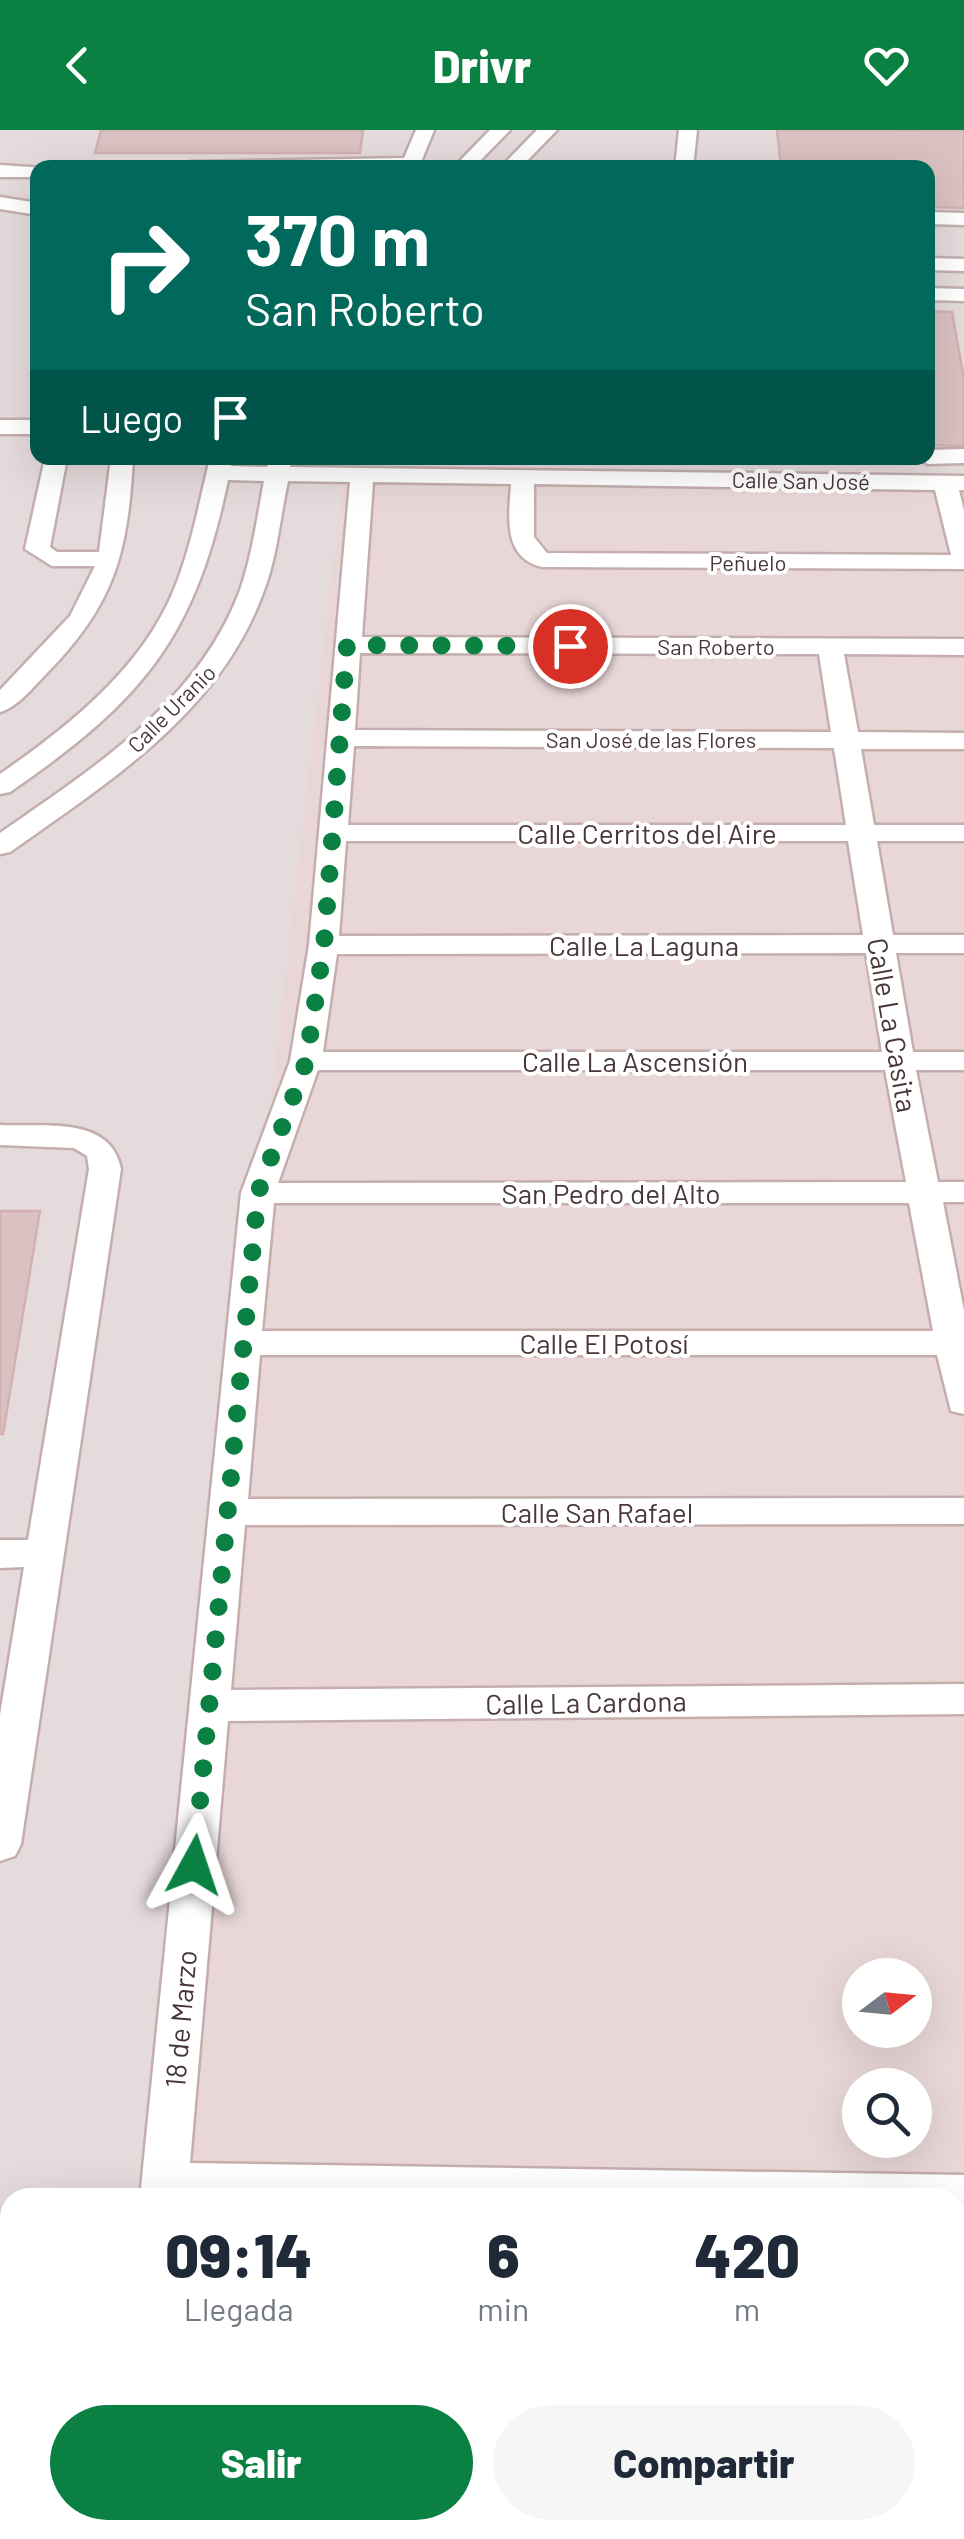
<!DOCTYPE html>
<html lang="es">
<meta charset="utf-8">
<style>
:root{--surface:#fff;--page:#f6f6f7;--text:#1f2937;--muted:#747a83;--accent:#0b8043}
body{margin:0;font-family:Barlow,sans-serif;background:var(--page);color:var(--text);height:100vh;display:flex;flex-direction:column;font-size:38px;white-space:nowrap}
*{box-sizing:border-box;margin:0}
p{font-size:32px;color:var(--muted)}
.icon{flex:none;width:55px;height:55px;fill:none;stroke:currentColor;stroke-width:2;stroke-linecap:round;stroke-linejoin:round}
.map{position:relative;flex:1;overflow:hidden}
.side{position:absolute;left:0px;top:2058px;width:965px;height:352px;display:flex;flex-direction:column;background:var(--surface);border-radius:30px 30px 0 0;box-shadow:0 10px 40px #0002}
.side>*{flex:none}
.hud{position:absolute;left:30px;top:30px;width:905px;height:305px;border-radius:20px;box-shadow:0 10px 40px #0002;background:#00695c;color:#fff;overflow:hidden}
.needle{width:65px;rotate:74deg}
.fabs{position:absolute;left:842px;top:1828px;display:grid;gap:20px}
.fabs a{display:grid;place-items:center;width:90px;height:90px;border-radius:50%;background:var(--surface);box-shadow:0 10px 40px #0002;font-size:50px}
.pin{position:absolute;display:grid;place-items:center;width:85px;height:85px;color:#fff;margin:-42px;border:5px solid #fff;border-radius:50%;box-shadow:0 2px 10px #0007}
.me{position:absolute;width:110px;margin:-55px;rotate:5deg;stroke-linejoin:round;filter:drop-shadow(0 0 8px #0008)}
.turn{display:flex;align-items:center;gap:35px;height:210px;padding:0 50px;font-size:45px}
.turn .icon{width:130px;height:130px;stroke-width:2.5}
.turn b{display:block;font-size:70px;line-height:85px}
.then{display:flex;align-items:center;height:95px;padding:0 50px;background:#0003;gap:20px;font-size:38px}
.eta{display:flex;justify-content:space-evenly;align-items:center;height:170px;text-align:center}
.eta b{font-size:60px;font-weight:800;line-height:70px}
.button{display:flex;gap:20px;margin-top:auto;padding:20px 50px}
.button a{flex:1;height:115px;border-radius:60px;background:var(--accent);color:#fff;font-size:40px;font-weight:800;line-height:115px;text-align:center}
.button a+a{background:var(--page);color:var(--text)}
header{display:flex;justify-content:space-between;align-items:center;height:130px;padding:0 50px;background:var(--accent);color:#fff;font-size:45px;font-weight:800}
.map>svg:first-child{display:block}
.residential{fill:#e9d7d7;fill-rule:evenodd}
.industrial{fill:#e5dadc;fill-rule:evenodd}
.building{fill:#dac1c2;stroke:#d3b1b2;stroke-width:2.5}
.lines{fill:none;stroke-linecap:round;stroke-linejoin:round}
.minor-casing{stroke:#c4aeae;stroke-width:5}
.minor{fill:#fff;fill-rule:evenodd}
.route{stroke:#0b8043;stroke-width:18;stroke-dasharray:0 32.4}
.labels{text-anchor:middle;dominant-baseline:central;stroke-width:8;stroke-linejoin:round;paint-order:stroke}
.far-street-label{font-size:22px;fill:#493738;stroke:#fff}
.street-label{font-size:28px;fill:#493738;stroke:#fff}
</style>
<header><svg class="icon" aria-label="back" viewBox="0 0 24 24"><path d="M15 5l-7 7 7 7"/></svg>Drivr<svg class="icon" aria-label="heart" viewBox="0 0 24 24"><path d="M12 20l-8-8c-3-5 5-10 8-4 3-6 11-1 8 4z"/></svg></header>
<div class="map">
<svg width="964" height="2409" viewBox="0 0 964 2409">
<rect width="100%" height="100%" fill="#f5e9e9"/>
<path class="residential" d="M964 353V2409H105L106 2400H955V2068L144 2067 341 354ZM860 1845H915V1900H860ZM860 1955H915V2010H860Z"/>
<path class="industrial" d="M0 0H964V352L341 354 144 2067 10 2068V2400H106L105 2409H0ZM38 38H928V328H38Z"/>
<path class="building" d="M101 0H363L360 23H95Z
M777 0H964V78L928 77V38H781Z
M928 181 952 182 964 249V316L928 315Z
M0 1081H40L3 1304H0Z"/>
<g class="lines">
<g class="minor-casing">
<path id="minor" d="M416 0H434L421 32 414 38H181L190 32 404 28Z
M490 0H510L473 38H453Z
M537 0H557L520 38H500Z
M679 0H697L693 38H675Z
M0 35 45 38H38V47H0Z
M0 67 38 73V85L0 79Z
M928 82 964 83V95L928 94Z
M928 128 964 129V141L928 140Z
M928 158 964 159V171L928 170Z
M0 290H38V304H0Z
M964 319V333L928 334 917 328H928V320Z
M45 328H67L50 417 57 422H99L111 328H133C128 422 115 474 47 543 34 556 18 577 0 582V560L70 486 95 436H52L25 419Z
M210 328H232L231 336 267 337 270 328H292L290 337 964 346V360H959L964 381V439L542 437C502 427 509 386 511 354L373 352 362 507 964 509V525L844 524 858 602 964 603V619H861L874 695H964V711H877L893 805H964V823H896L913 922H964V940H916L938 1052H964V1072H943L964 1181V1284L951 1281 937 1225H260L248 1369 964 1368V1394L245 1395 231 1560 964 1554V1584L228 1591 190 2033 964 2045V2087H955V2068H140L241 1063 290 931 309 815 350 352 288 351C280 388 277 428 263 463 219 583 109 652 10 722L0 724V703C93 638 197 573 239 463 252 427 257 388 264 351L228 350C195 509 142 571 10 662L0 664V644C68 597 140 540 173 462 191 419 199 373 210 328ZM534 354 935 360 951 425 547 423 534 407ZM360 523 819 524 831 602 355 600ZM354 616 834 618 846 695H348ZM346 711H848L863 805 339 806ZM866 823 882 922H323L337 824ZM318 940H885L906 1052 278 1053ZM274 1073H909L933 1201H262Z
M0 995C43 997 111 985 121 1039L21 1714 15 1726 0 1731V1585L24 1437 0 1438V1410H28L89 1039 87 1026 74 1018 0 1015Z
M955 2323H964V2373H955Z
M99 2400H151L150 2409H98Z
M459 2400H511V2409H459Z
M799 2400H851L852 2409H800Z"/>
</g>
<use href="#minor" class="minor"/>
</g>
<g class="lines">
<path class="route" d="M194 1735 258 1063 306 932 324 815 347 515 570 516"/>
</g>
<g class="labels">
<g class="far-street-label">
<text transform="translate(801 350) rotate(1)">Calle San José</text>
<text x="748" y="432">Peñuelo</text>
<text x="716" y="516">San Roberto</text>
<text transform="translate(171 578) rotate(-45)">Calle Uranio</text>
<text x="651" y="609">San José de las Flores</text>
</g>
<g class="street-label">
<text x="647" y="703">Calle Cerritos del Aire</text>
<text x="644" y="815">Calle La Laguna</text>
<text transform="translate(893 895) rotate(80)">Calle La Casita</text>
<text x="635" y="931">Calle La Ascensión</text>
<text x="611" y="1063">San Pedro del Alto</text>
<text x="604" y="1213">Calle El Potosí</text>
<text x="597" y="1382">Calle San Rafael</text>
<text transform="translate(586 1572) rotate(-1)">Calle La Cardona</text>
<text transform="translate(180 1889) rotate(-85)">18 de Marzo</text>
</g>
</g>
</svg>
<div class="fabs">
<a><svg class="needle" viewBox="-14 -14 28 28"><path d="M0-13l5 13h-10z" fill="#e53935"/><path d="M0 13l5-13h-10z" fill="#747a83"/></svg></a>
<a><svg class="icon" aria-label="search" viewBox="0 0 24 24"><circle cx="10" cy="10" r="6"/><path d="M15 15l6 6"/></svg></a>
</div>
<div class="pin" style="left:570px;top:516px;background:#d93025"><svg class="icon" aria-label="arrive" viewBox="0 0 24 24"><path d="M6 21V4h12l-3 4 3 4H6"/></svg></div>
<svg class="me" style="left:194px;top:1735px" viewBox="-20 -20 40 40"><path d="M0-17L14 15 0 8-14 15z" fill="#0b8043" stroke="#fff" stroke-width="4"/></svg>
<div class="hud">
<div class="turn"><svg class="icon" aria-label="right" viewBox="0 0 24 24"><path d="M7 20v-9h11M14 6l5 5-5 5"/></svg><div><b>370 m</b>San Roberto</div></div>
<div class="then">Luego<svg class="icon" aria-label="arrive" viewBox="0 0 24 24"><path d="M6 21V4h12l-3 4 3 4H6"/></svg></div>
</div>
<section class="side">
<div class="eta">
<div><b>09:14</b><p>Llegada</p></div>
<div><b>6</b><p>min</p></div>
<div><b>420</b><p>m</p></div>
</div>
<div class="button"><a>Salir</a><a>Compartir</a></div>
</section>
</div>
